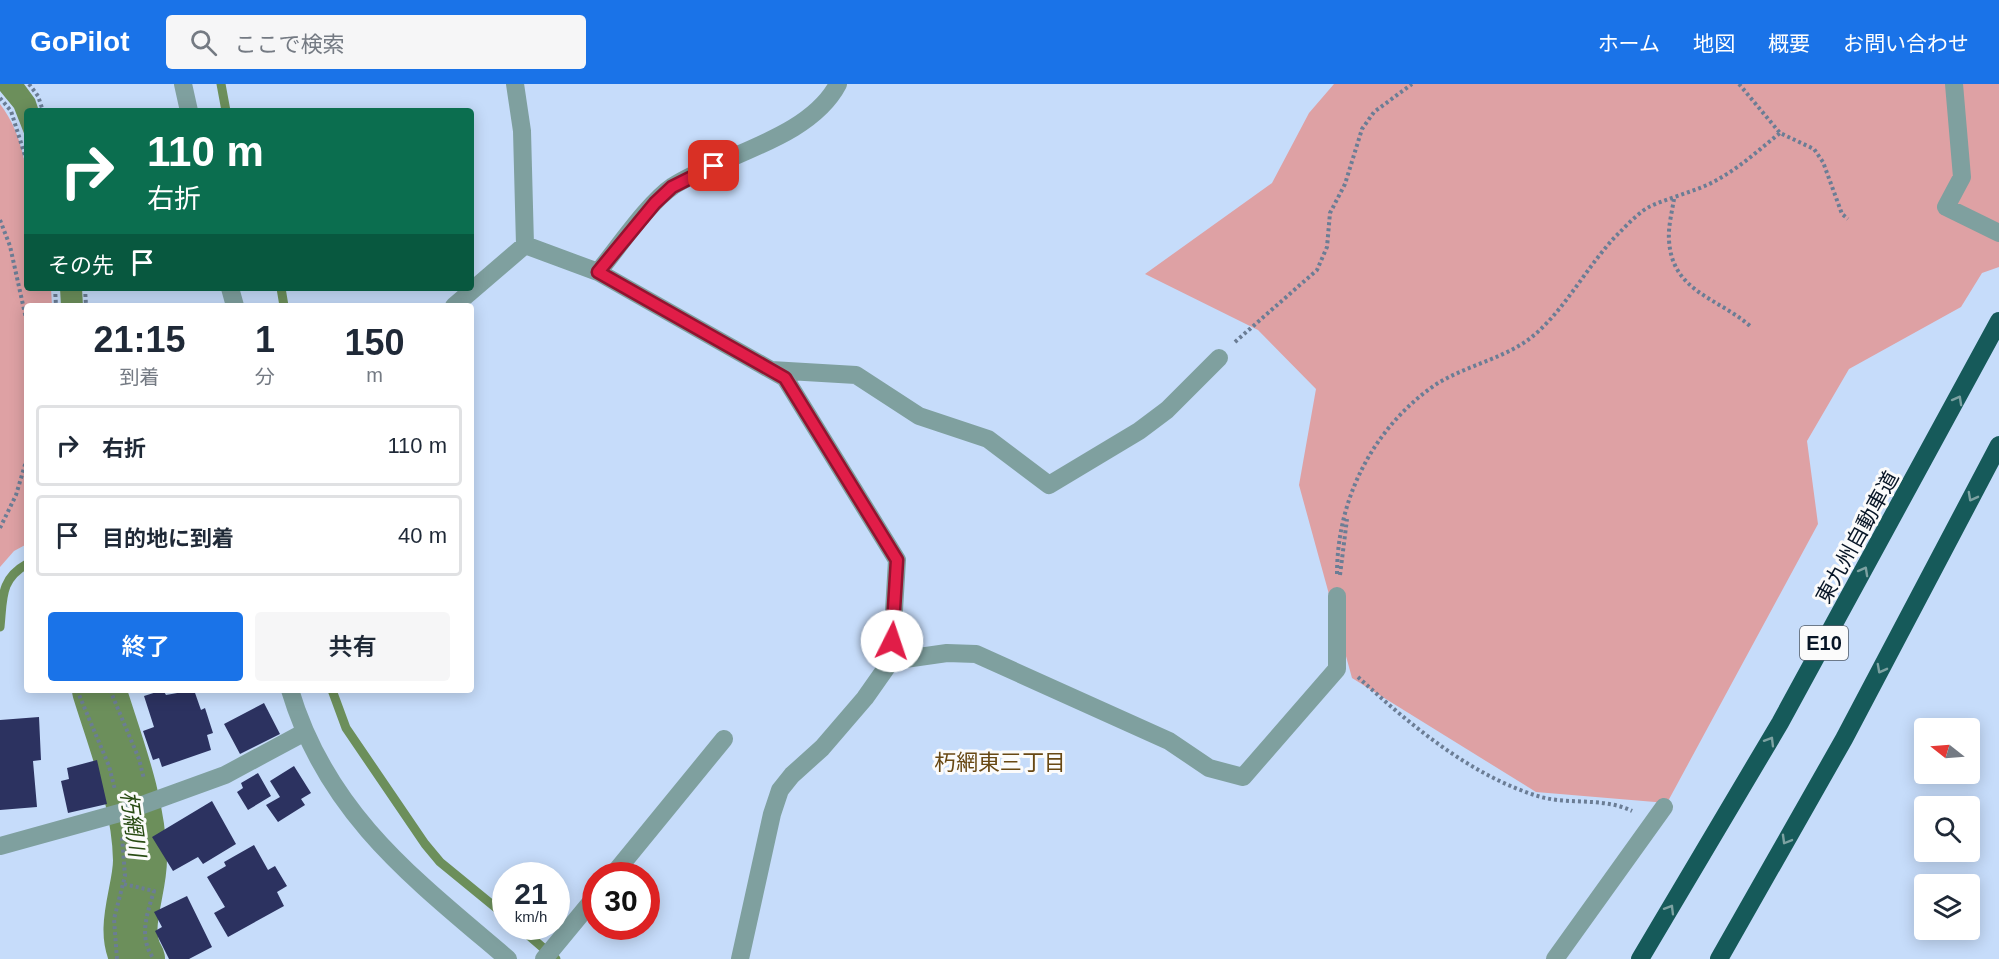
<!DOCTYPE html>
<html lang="ja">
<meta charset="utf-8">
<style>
:root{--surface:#fff;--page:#f6f6f7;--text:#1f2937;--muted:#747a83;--line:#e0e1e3;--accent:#1a73e8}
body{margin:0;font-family:Helvetica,"Noto Sans JP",sans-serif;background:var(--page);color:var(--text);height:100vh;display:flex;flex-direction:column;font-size:22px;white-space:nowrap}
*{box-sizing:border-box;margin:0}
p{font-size:20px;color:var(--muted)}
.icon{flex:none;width:33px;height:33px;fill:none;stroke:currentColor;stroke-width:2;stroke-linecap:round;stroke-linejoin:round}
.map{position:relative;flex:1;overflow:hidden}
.sheet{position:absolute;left:24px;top:219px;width:450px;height:390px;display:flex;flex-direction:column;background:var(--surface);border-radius:6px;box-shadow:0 3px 15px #0003}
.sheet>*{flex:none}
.guide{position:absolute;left:24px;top:24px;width:450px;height:183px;border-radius:6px;box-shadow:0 3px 15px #0003;background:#0b6e4f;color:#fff;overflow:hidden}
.needle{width:39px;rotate:287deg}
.fabs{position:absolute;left:1914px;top:634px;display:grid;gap:12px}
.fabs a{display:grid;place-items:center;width:66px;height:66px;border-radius:6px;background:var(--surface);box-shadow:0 3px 15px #0003;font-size:30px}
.speed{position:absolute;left:492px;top:778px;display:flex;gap:12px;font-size:30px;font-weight:700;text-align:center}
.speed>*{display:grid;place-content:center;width:78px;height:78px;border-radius:50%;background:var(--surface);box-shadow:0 3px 15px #0003;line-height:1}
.speed small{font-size:15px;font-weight:400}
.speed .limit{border:9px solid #d22;background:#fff;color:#111}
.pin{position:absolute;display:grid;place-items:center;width:51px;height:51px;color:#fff;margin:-26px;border-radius:12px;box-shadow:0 3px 9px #0006}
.me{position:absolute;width:66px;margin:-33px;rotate:4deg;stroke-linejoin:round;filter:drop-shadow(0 0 4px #0008)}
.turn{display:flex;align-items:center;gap:21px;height:126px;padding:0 24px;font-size:27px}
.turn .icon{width:78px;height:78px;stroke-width:2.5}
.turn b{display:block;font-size:42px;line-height:51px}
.then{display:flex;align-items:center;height:57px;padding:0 24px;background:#0003;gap:12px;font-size:22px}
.eta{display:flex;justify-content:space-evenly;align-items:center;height:102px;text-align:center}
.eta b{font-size:36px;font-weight:600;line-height:42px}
.action{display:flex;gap:12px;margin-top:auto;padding:12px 24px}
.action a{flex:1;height:69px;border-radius:6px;background:var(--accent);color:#fff;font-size:24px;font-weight:600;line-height:69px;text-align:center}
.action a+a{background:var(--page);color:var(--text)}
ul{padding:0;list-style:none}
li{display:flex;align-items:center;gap:18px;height:81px;margin:0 12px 9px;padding:0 12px;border:3px solid var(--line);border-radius:6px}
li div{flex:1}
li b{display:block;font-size:22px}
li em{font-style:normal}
header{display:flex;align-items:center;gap:36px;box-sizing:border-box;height:84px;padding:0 30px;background:var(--accent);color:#fff}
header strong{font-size:28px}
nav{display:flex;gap:33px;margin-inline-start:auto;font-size:21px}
.search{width:420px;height:54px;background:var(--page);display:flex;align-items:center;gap:15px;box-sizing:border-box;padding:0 21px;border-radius:6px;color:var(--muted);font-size:22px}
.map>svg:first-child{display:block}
.green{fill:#dea1a4}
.water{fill:#6c8f5b}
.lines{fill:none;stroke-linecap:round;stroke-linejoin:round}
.stream{stroke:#6c8f5b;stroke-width:9}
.river{stroke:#6c8f5b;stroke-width:54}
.building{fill:#2c3260}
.path{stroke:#6b7d95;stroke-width:4;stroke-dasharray:3 3;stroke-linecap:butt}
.minor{stroke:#7fa09f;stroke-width:18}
.highway{stroke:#165a5a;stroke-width:18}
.oneway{stroke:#7da2a2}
.route-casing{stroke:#92132f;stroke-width:15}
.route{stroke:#e11d48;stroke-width:10}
.labels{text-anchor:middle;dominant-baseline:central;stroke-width:6;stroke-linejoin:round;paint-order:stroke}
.shield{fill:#fbfbfb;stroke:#505a66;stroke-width:1.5}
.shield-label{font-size:20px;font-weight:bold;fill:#071526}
.street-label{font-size:21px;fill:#071526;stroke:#fbfbfb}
.neighbourhood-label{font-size:22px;fill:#684813;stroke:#fbfbfb}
.water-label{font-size:22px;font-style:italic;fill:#284b13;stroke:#fbfbfb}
</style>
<header>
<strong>GoPilot</strong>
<div class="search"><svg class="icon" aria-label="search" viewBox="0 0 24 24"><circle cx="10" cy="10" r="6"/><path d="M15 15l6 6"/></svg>ここで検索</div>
<nav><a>ホーム</a><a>地図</a><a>概要</a><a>お問い合わせ</a></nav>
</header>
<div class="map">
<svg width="1999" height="875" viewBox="0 0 1999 875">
<rect width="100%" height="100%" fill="#c6dcfa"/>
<path class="green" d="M1334 0H1999V183L1982 189 1961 223 1849 285 1807 357 1818 440 1667 719 1536 708 1352 594 1299 401 1316 305 1258 246 1145 190 1272 99 1309 29Z
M0 20C39 71 27 144 27 204H51L52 222H27V460L14 467 0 483Z"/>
<path class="water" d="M0 0H24L35 15 39 27H27V57L14 24 0 7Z
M60 204H82L83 222H61Z
M82 606H106L135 676 144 715 123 722 114 682Z"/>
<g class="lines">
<path class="stream" d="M221 0 226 27
M281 204 284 222
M0 543C3 514 0 495 27 480
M332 606 346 644 425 760 440 778 506 832
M519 843 556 875"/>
<path class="river" d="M99 606C116 661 139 718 140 776 140 808 120 846 138 875"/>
</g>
<path class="building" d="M163 606 166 611 194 606 201 626 205 624 213 649 207 651 211 666 162 683 159 674 153 676 143 647 154 643 144 612Z
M264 619 280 650 240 670 224 640Z
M39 633 41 676 33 677 37 723 0 726V636Z
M97 676 107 720 68 729 61 697 69 695 67 684Z
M294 682 311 709 301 715 305 721 278 738 266 721 280 713 270 697Z
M258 689 271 712 248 726 237 708 243 704 241 699Z
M212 717 236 760 203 780 198 773 173 787 152 753Z
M254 761 268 786 275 782 287 802 277 808 284 822 228 853 214 829 225 823 207 793 226 782 224 778Z
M187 812 212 863 189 875H169L155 847 162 843 154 828Z"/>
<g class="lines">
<path class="path" d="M29 0 38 12 43 27
M1739 0 1780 49 1814 65 1823 78 1842 130 1848 135
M0 14 11 27 27 78
M1674 115C1672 128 1668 143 1669 156 1672 208 1717 213 1750 242
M0 136 10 162 27 239
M55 204 56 222
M85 204 86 222
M1235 258 1317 186 1327 163 1330 129 1345 100 1362 45 1374 28 1412 0
M0 444 16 411 27 374
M1337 490C1337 415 1373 344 1435 301 1463 283 1498 276 1525 258 1562 233 1587 180 1620 148 1628 140 1640 127 1651 122 1675 111 1700 107 1722 93 1743 81 1761 64 1780 49
M1340 491 1347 435
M1358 593C1409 640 1472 693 1541 713 1571 721 1603 713 1632 727
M77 606 109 682 115 706
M110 606 139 675 144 695
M124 800 154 807C147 830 138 854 154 875
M117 875 114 835 125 792 122 752"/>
<path class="minor" d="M183 0 189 27
M1954 0 1962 93 1946 123 1999 149
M525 161 598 188 785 294 897 476 891 577 865 614 822 664 792 691 780 706 772 730 740 875
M598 188C618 164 648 119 673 102 723 70 809 55 838 0
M230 204 235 222
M454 222 525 161 522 47 515 0
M771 286 856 291 919 332 988 355 1049 401 1139 347 1167 326 1219 274
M891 577 947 569 976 570 1169 657 1209 684 1243 693 1337 585V512
M290 606C327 730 414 795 508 875
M0 762 123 728 225 691 305 648
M612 792 724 655
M544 875 596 812
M1555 875 1664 723"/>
<path class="highway" d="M1640 875 1780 639 1999 237
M1719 875 1844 655 1999 361"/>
</g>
<defs><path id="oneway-chevron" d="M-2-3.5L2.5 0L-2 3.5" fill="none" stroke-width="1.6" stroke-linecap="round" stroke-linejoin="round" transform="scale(1.5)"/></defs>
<g class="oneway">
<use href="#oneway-chevron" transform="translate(1958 316) rotate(-61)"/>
<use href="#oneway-chevron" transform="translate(1972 413) rotate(118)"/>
<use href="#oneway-chevron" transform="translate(1864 487) rotate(-61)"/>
<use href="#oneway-chevron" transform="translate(1881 585) rotate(118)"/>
<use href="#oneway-chevron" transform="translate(1770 657) rotate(-59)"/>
<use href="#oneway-chevron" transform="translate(1786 756) rotate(120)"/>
<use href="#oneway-chevron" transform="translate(1670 825) rotate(-59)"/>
</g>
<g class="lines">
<g class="route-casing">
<path id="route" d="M714 82 672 103 655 119 598 188 785 294 897 476 892 557"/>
</g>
<use href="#route" class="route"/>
</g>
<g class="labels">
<rect class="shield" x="1800" y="542" width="48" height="34" rx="4.5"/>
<g class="shield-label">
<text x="1824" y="559">E10</text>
</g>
<g class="street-label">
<text transform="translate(1857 453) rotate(-61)">東九州自動車道</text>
</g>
<g class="neighbourhood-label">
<text x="1000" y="678">朽網東三丁目</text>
</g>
<g class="water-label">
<text transform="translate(133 740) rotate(82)">朽網川</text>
</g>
</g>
</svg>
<div class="fabs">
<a><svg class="needle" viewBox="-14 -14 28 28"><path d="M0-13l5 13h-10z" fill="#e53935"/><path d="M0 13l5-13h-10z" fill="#747a83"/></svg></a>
<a><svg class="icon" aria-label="search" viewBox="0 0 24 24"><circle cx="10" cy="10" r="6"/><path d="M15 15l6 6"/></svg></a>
<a><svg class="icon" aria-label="layers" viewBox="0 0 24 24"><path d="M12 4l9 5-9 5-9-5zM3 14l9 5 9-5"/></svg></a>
</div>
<div class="speed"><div>21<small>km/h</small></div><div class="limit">30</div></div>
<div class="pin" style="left:714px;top:82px;background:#d93025"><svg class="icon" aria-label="arrive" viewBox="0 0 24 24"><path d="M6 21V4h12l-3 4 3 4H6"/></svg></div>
<svg class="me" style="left:892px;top:557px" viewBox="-20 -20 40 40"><circle r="19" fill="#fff"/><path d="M0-13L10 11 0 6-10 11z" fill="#e11d48"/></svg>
<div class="guide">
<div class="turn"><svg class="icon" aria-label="right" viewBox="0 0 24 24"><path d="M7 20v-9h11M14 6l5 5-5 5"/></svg><div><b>110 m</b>右折</div></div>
<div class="then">その先<svg class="icon" aria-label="arrive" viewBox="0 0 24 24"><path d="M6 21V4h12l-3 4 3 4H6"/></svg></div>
</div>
<section class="sheet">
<div class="eta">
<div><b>21:15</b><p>到着</p></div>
<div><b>1</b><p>分</p></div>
<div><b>150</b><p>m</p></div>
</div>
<ul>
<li><svg class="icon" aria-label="right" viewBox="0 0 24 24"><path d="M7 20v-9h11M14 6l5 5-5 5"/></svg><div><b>右折</b></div><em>110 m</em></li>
<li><svg class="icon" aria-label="arrive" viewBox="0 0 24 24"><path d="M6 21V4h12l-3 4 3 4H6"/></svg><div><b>目的地に到着</b></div><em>40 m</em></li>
</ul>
<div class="action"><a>終了</a><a>共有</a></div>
</section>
</div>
